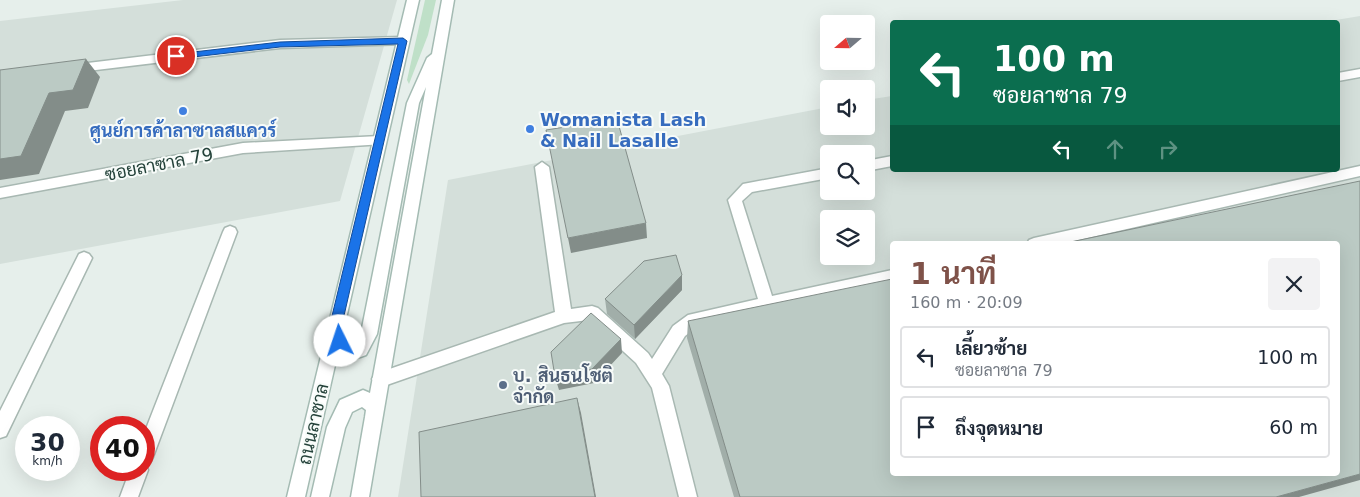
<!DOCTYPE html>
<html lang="th">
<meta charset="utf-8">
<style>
:root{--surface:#fff;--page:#f2f2f3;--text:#1f2937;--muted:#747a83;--line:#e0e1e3;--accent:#7f5249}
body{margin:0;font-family:"DejaVu Sans",Sarabun,sans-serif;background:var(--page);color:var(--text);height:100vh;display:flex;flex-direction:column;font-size:19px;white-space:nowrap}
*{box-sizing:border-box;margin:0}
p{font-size:16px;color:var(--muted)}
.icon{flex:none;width:28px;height:28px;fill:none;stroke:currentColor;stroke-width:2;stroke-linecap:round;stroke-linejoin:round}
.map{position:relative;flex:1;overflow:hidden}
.sheet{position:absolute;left:890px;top:241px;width:450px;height:235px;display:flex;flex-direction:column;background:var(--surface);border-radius:5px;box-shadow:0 5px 20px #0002}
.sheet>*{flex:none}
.guide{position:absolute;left:890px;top:20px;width:450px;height:152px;border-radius:5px;box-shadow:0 5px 20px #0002;background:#0b6e4f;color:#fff;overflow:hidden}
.needle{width:32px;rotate:250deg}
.controls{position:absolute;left:820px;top:15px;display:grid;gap:10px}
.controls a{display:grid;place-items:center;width:55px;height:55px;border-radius:5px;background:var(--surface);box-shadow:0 5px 20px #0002;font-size:25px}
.speed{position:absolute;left:15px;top:416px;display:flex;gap:10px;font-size:25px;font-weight:700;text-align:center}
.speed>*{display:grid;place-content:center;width:65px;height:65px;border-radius:50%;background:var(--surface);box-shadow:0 5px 20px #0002;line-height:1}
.speed small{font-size:12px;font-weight:400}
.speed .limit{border:8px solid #d22;background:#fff;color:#111}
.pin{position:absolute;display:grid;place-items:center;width:42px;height:42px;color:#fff;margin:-21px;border:2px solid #fff;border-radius:50%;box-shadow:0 1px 5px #0007}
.me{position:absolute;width:55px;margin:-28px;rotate:356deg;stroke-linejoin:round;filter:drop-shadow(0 0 4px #0008)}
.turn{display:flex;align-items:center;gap:18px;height:105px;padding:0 20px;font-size:22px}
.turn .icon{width:65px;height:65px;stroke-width:2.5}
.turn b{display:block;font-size:35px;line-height:42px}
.lanes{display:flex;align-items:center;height:48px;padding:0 20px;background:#0003;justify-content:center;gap:25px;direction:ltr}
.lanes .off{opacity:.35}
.round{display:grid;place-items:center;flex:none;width:52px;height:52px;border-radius:5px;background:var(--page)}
.head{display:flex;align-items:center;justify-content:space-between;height:85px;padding:0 20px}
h1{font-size:30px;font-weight:700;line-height:38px;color:var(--accent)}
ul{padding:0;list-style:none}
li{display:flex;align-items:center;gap:15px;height:62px;margin:0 10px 8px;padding:0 10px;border:2px solid var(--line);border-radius:5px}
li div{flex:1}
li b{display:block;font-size:19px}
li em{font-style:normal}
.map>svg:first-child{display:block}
.built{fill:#d4dfda;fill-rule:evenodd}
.green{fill:#bfe0c8}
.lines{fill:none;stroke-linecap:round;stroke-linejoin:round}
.lane-casing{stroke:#a8b8b2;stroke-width:3}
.street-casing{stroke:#a8b8b2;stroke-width:3}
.secondary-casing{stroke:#a4bbb3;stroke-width:3}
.lane{fill:#fff;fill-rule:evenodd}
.street{fill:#fff;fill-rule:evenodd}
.secondary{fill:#fff;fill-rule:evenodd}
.wall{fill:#a1aea9}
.shaded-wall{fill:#838d89}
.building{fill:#bbcac4;stroke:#838d89}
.route{fill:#1a73e8;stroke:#114b97}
.shop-dot{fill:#3f7fe0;stroke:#f7fbf9;stroke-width:2}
.service-dot{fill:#5c6f8a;stroke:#f7fbf9;stroke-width:2}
.labels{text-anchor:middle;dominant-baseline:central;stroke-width:4;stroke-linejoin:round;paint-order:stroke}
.shop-label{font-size:18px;font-weight:bold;fill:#366cbe;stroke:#f7fbf9;text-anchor:start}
.street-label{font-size:18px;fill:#24423a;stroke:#f7fbf9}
.service-label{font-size:18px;font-weight:bold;fill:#4e5e75;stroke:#f7fbf9;text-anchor:start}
</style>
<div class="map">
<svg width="1360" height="497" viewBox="0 0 1360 497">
<rect width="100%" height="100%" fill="#e6efeb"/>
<path class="built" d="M183 0H397L340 201 0 264V21Z
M1360 16V497H398L448 180 829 107V126H866V100L892 96V170H1338V22H1324ZM829 154H866V191H829ZM829 219H866V256H829ZM892 244H1338V474H892Z"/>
<path class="green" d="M425 0H436L428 35 409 84 407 80Z"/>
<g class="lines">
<g class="lane-casing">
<path id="lane" d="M1360 69V77L1338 81V73Z
M892 156V166L866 171V161Z
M542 162 549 167 571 309 592 306 598 308 648 353 652 359 673 326 688 315 758 299 728 200 743 184 829 168V178L752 192 742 201 772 296 892 270V282L698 326 685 336 662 374 669 386 697 497H679L652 388 636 363 589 320 564 323 381 387 375 384 372 379 375 374 555 312 535 167Z
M1360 166V176L1061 244H1027L1029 240 1034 238Z"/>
</g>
<g class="street-casing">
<path id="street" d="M403 37 407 38V44L280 48 71 73 65 69 71 65 280 40Z
M379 136 386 141 384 144 243 153 0 198V188L243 143Z
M230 226 235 228 237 232 153 457 150 463 146 465 148 470 138 497H120L130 470H144V434L223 232 225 228Z
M84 252 89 254 92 258 6 436 0 438V411L79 254Z"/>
</g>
<g class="secondary-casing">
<path id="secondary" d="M407 0H419L345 323 348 339 352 344H355L361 333 407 103 427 58 432 54 442 0H454L369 497H351L365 417 366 410 362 407 352 412 345 428 329 497H311L327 427 340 400 363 390 370 393 426 87 419 103 377 334 366 355C355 359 346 362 338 352L305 497H287Z"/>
</g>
<use href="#lane" class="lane"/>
<use href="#street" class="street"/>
<use href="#secondary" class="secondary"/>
</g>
<path class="wall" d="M682 290 635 339 607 314 605 299Z
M688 321 1299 497H734L687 338Z"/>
<path class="shaded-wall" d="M86 59 100 77 88 108 65 111 39 174 0 180V159L49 93Z
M646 223 647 238 571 253 568 238Z
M682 275V290L635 339 634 325Z
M621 339 622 353 594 383 559 390 555 377Z
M577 398 581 413 596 497H595Z
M1360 474V480L1299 497H1276Z"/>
<path class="building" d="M86 59 73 90 49 93 21 156 0 159V70Z
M617 119 646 223 568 238 546 130Z
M1360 181V474L1276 497H740L688 321 892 279V474H1338V244H1061Z
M676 255 682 275 634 325 605 299 644 261Z
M591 313 621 339 592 369 555 377 551 352Z
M577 398 595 497H421L419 432Z"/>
<path class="route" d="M403 38 407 41 343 320 346 341 340 347 334 341 331 320 398 44 280 47 176 59 172 56 176 54 280 42Z"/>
<g class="shop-dot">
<circle cx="183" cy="111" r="5"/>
<circle cx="530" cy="129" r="5"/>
</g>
<circle class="service-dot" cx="503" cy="385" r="5"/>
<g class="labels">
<g class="shop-label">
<text x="540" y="119">Womanista Lash<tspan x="540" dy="21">&amp; Nail Lasalle</tspan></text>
<text x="183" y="130" text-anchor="middle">ศูนย์การค้าลาซาลสแควร์</text>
</g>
<g class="street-label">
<text transform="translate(159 164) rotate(-11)">ซอยลาซาล 79</text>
<text transform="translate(313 424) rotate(-77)">ถนนลาซาล</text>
</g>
<g class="service-label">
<text x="513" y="375">บ. สินธนโชติ<tspan x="513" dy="21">จำกัด</tspan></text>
</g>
</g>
</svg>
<div class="controls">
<a><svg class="needle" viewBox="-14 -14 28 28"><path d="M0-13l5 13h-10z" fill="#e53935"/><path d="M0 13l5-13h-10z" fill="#747a83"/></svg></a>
<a><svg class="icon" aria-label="sound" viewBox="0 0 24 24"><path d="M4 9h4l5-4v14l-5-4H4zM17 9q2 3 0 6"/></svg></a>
<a><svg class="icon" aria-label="search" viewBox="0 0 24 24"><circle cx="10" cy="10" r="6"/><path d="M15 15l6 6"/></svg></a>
<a><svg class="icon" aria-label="layers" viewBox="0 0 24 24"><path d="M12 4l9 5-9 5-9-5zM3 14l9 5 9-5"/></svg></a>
</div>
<div class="speed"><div>30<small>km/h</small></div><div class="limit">40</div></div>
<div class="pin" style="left:176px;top:56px;background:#d93025"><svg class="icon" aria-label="arrive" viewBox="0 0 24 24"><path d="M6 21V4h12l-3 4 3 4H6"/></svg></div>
<svg class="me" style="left:340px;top:341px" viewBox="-20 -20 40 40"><circle r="19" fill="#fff"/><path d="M0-13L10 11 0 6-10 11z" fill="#1a73e8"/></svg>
<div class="guide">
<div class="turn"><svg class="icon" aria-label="left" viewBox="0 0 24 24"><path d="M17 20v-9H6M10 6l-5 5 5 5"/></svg><div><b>100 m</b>ซอยลาซาล 79</div></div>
<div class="lanes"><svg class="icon" aria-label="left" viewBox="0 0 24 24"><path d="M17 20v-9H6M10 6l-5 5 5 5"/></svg><svg class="icon off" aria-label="ahead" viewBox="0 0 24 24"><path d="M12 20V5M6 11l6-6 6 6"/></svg><svg class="icon off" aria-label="right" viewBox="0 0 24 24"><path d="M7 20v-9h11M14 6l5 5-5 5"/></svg></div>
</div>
<section class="sheet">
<div class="head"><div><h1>1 นาที</h1><p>160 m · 20:09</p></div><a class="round"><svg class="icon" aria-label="close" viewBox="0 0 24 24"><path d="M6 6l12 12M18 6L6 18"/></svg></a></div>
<ul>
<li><svg class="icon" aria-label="left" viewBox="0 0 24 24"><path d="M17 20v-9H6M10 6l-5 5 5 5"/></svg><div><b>เลี้ยวซ้าย</b><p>ซอยลาซาล 79</p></div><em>100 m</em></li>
<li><svg class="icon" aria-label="arrive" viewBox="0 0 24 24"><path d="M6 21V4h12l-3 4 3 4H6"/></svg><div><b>ถึงจุดหมาย</b></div><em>60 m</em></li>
</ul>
</section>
</div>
